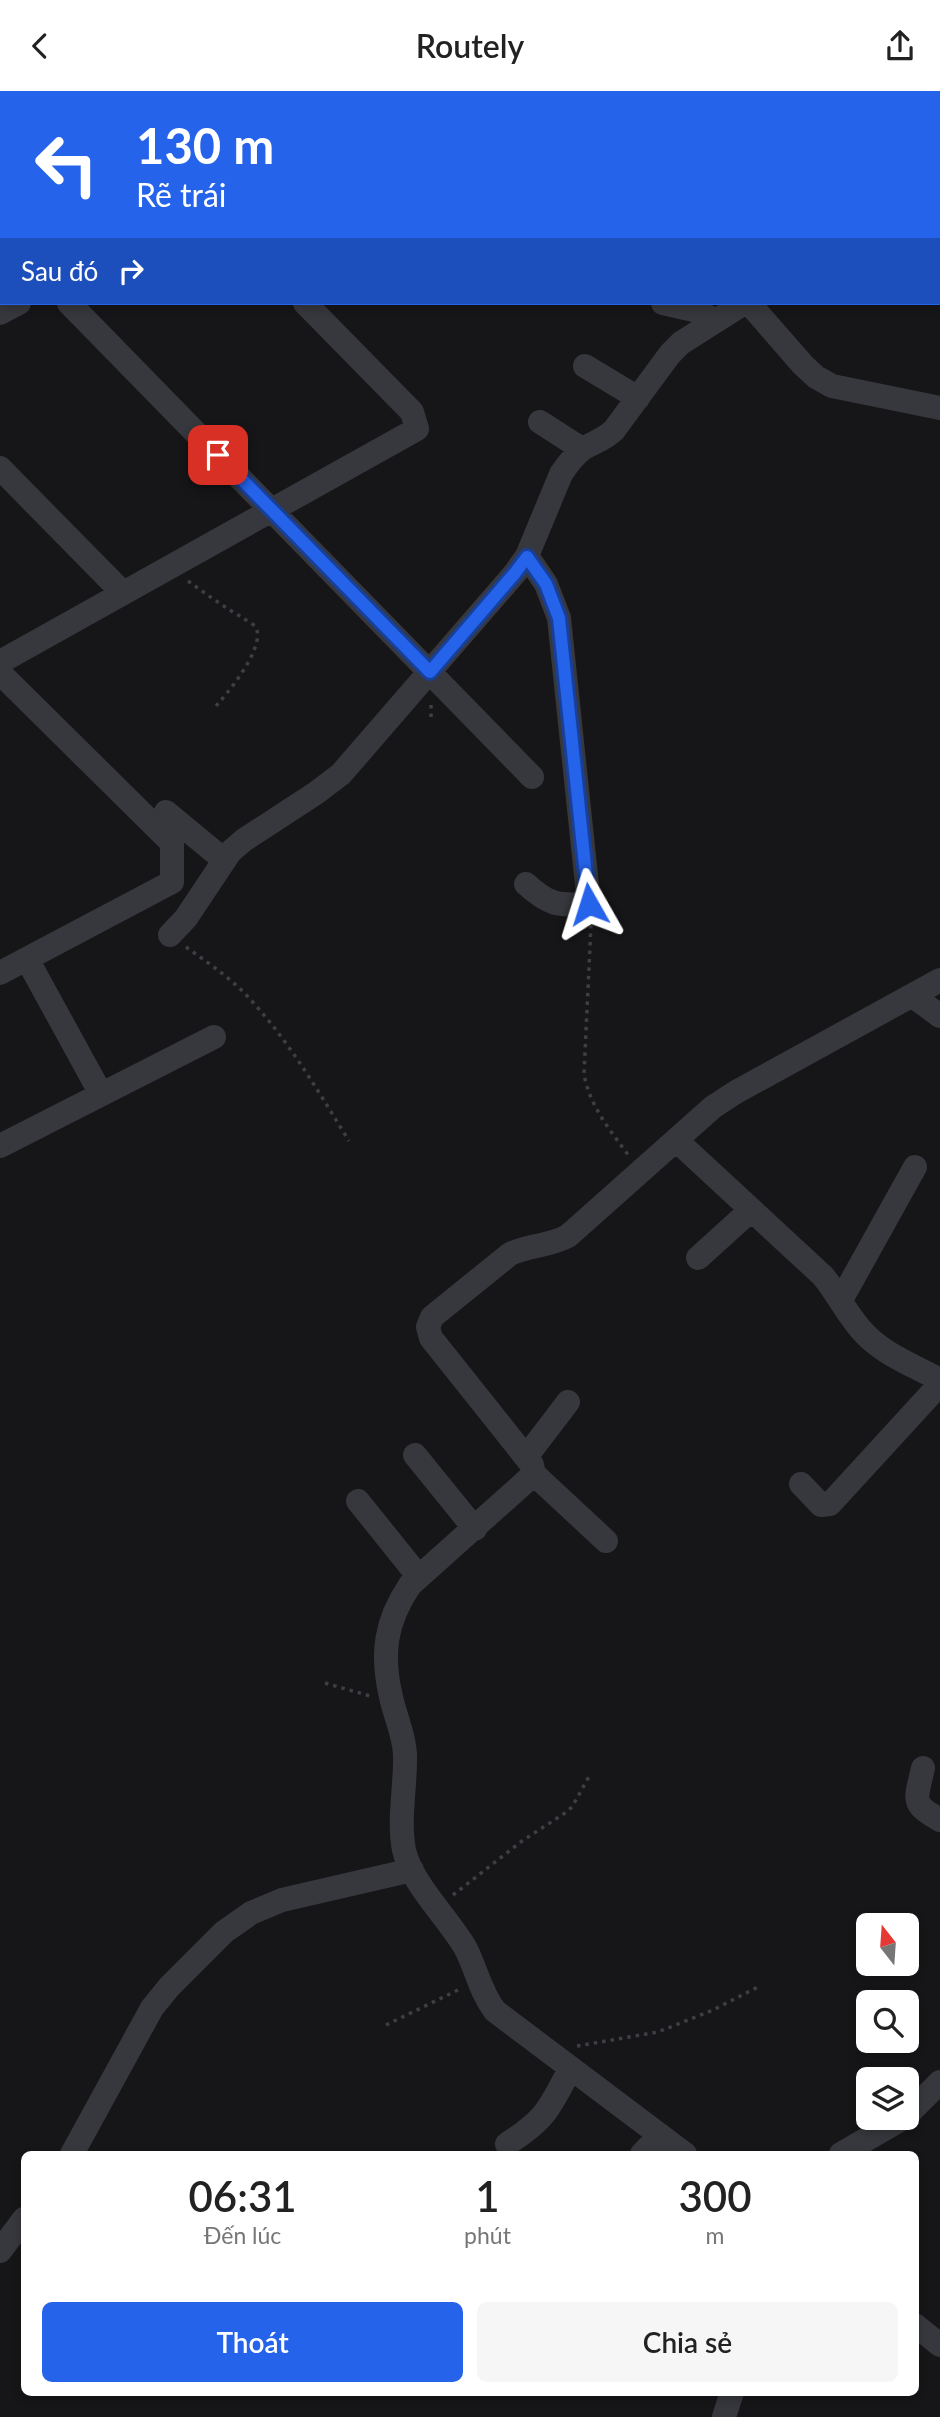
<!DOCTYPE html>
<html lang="vi">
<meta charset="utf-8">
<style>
:root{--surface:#fff;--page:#f6f6f6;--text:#222;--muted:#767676;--accent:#2563eb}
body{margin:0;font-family:Lato,sans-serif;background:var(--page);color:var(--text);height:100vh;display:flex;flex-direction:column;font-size:26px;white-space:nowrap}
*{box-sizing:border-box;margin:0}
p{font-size:23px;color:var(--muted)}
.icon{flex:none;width:38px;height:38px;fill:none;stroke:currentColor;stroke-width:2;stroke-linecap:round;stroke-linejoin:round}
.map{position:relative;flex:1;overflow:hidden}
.drawer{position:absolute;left:21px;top:2060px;width:898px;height:245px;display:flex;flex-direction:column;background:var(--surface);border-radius:10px;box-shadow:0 4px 10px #0003}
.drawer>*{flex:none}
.hud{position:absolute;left:0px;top:0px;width:942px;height:214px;box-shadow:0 4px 10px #0003;background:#2563eb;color:#fff;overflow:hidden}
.needle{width:46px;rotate:343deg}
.tools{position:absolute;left:856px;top:1822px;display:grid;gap:14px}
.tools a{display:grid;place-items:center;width:63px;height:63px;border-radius:10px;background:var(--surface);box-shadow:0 4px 10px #0003;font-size:35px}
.pin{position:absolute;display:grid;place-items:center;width:60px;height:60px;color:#fff;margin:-30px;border-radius:14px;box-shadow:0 4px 10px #0006}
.me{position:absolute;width:77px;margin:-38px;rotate:354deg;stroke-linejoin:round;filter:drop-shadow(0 0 5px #0008)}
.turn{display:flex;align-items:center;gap:24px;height:147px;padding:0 21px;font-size:32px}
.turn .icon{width:91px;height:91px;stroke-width:2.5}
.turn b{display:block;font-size:49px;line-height:60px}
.then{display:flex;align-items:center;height:66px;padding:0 21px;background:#0003;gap:14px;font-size:26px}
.eta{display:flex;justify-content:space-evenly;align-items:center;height:119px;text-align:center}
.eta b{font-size:42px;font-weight:600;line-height:49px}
.primary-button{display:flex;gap:14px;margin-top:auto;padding:14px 21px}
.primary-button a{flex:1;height:80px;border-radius:10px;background:var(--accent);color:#fff;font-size:28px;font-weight:600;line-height:80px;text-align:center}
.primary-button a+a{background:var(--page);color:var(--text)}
header{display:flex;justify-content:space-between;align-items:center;height:91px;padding:0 21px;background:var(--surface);font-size:32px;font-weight:600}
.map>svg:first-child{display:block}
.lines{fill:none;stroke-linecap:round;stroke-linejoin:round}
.path{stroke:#3d3f44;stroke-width:3.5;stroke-dasharray:3.5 5;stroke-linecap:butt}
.minor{stroke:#37383d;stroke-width:24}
.route-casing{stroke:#184099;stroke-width:18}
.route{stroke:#2563eb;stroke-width:12}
</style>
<header><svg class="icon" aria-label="back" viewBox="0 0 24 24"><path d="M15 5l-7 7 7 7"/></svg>Routely<svg class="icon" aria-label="share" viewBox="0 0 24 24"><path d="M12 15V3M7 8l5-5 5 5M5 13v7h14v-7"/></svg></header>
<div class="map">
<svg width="940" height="2326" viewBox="0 0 940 2326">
<rect width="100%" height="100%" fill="#161618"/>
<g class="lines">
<path class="path" d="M188 490C206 503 224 516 243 527 247 530 254 533 256 537 266 556 226 605 213 618
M431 626V613
M591 834 584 983C590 1016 610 1039 629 1065
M186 856C208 872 231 887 249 907 289 950 318 1000 349 1050
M325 1592 370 1605
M453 1804 522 1750 565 1722 572 1716 591 1682
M386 1934 460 1898
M577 1955 658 1941 713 1919 758 1896"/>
<path class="minor" d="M108 0 109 2
M293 0 294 2
M556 0 559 2
M420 2 423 0
M643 2V0
M0 134 2 136
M69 212 532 686
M663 212 698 220 716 230
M749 212 803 274 816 286 832 295 940 317
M0 222 19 212
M585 275 638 307
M540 331 582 358
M0 377 123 502
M0 571 417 338 412 321 305 212
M0 582 172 752V791L0 882
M166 721 224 769
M526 793C549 814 558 815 589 813L559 527 546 493 527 465
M170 844 186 827 230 761 244 749 316 702 341 683 515 482 527 465 561 383C567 374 574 364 584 357 595 351 605 348 614 339L670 263 681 252 744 212
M27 868 101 1003
M913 905 940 925
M676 1049 823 1185C838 1203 848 1226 865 1243 885 1264 915 1275 940 1289
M0 1055 214 946
M698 1167 751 1119
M841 1209 915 1076
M415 1364 475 1438
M526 1366 568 1311
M534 1383 410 1494C385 1531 381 1563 391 1606 395 1625 404 1643 405 1663 406 1694 398 1728 404 1759 411 1792 449 1828 466 1858 477 1880 480 1900 495 1920L685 2063
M801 1393 821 1414 830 1413 940 1293
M358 1410 419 1486
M606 1450 534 1383 532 1374 431 1247 428 1236 432 1226 510 1163C529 1154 550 1155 568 1145L713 1016 736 1001 940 889
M923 1677C916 1709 910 1712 940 1729
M906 2025 940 1991
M507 2053C546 2028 549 2018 570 1978
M72 2063 152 1917 169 1896 224 1841 251 1822 282 1809 412 1779
M642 2063 660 2044
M841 2063 905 2026
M0 2160 24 2128
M915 2234 940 2254
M724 2326 732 2301"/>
</g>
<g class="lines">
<g class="route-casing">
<path id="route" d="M218 364 430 581 515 482 527 466 546 493 559 527 589 813"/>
</g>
<use href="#route" class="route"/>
</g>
</svg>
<div class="tools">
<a><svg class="needle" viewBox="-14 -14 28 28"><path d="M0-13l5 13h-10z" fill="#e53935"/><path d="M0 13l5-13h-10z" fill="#767676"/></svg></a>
<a><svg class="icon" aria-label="search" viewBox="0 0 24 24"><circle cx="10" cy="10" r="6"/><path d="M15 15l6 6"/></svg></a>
<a><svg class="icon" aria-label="layers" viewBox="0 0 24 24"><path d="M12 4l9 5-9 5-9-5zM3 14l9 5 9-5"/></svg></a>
</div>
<div class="pin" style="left:218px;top:364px;background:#d93025"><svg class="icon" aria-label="arrive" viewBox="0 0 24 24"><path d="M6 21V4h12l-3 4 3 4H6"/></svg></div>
<svg class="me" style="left:589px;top:813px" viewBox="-20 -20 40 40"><path d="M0-17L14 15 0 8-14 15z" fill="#2563eb" stroke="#fff" stroke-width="4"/></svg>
<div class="hud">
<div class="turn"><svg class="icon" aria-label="left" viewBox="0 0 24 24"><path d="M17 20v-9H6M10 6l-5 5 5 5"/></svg><div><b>130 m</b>Rẽ trái</div></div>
<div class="then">Sau đó<svg class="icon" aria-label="right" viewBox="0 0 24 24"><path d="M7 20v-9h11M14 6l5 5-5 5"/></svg></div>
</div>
<section class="drawer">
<div class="eta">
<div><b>06:31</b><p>Đến lúc</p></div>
<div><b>1</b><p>phút</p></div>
<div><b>300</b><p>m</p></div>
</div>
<div class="primary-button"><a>Thoát</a><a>Chia sẻ</a></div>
</section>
</div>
